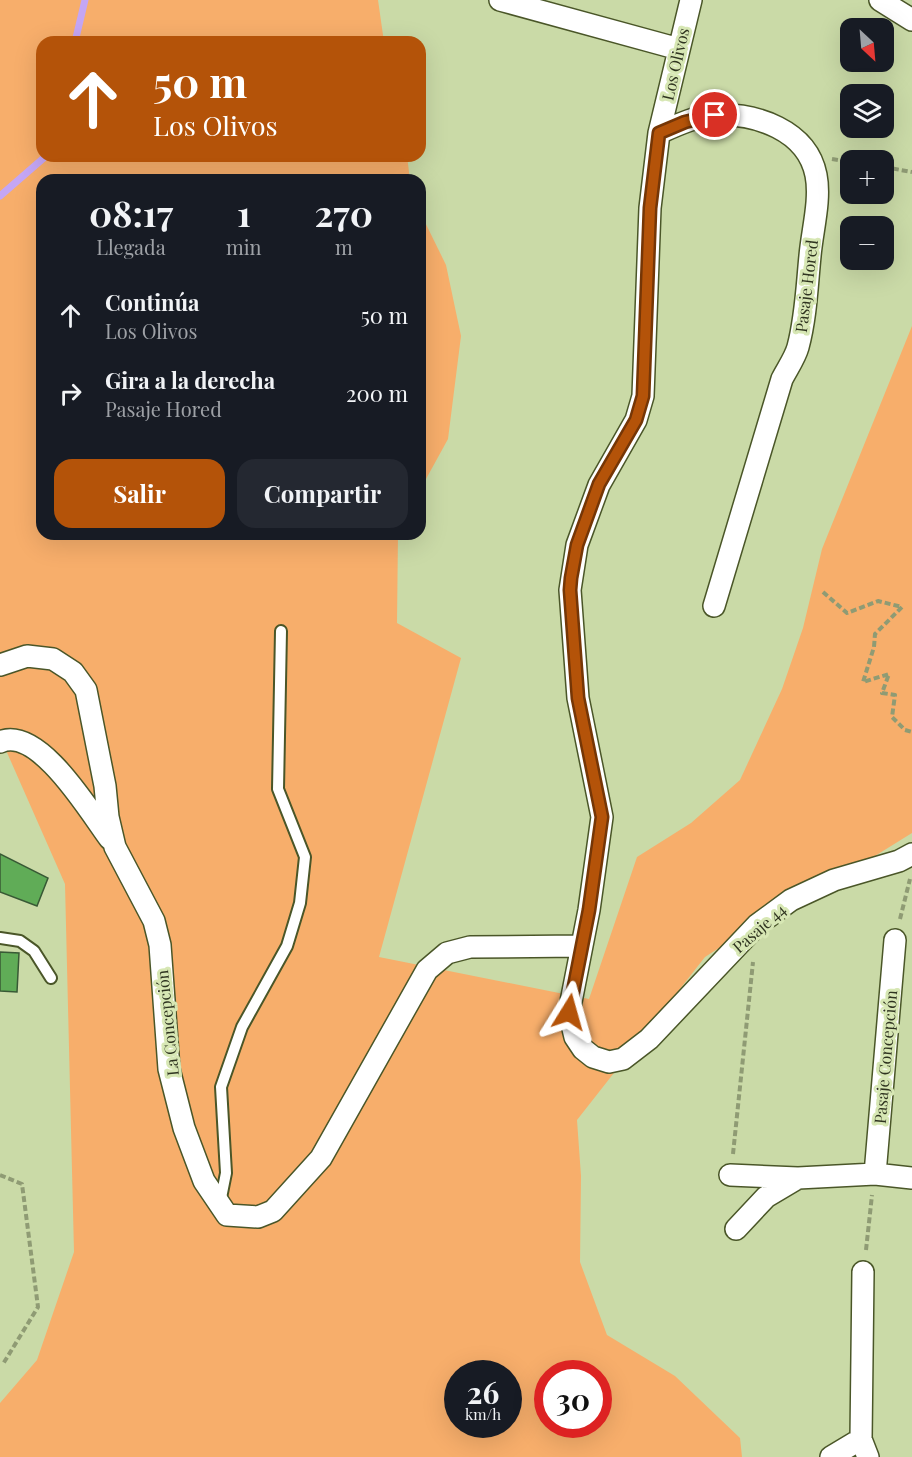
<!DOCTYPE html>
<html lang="es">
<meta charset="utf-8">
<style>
:root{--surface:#171b24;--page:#242831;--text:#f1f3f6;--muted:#9ea1a6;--accent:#b45309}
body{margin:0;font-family:"Playfair Display",serif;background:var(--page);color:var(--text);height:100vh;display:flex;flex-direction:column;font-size:22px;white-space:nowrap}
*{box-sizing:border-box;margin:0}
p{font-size:20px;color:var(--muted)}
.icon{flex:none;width:33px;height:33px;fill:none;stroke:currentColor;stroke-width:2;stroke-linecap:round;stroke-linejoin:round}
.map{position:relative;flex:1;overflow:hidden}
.panel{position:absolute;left:36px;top:174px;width:390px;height:366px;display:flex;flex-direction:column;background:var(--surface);border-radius:18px;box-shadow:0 6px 24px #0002}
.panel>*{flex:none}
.guide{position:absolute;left:36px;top:36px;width:390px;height:126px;border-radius:18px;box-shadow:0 6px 24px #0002;background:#b45309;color:#fff;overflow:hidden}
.needle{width:39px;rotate:154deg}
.tools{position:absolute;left:840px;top:18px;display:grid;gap:12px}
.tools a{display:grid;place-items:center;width:54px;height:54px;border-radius:12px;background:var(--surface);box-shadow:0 6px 24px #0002;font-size:30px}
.speed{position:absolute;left:444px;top:1360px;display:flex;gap:12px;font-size:30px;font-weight:700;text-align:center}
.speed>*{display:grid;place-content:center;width:78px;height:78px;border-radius:50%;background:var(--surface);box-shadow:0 6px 24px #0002;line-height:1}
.speed small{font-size:15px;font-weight:400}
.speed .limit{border:9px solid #d22;background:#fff;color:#111}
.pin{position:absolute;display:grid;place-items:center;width:51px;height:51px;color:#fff;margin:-26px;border:3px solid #fff;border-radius:50%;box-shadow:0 2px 6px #0007}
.me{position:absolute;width:66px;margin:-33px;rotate:8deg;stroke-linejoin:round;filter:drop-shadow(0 0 4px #0008)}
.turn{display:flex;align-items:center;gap:21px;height:126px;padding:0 18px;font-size:27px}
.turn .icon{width:78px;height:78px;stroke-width:2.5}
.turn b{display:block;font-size:42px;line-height:51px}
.eta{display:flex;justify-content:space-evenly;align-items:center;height:102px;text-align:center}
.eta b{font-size:36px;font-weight:700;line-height:42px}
.action{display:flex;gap:12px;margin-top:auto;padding:12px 18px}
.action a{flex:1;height:69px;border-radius:18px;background:var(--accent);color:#fff;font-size:24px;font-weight:700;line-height:69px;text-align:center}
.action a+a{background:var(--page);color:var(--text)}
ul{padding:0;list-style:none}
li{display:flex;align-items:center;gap:18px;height:78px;padding:0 18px}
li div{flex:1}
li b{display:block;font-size:22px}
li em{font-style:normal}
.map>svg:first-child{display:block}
.green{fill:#f7ae6b;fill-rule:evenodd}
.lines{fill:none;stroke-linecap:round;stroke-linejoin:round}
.stream{stroke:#c4a6f4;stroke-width:7}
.building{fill:#60ac57;stroke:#385935;stroke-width:1.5}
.service-casing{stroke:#4a5628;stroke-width:14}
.minor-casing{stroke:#4a5628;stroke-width:24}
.path{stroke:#8f9b74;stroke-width:4;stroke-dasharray:6 3;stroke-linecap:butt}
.service{stroke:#fff;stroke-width:10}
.minor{stroke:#fff;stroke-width:21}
.route-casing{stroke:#753606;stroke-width:15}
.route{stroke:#b45309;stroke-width:10}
.labels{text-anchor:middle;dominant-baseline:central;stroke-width:6;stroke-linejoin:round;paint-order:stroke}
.street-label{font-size:16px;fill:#2f3420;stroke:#d7e7b4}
</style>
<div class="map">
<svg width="912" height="1457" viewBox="0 0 912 1457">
<rect width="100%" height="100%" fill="#cadaa7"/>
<path class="green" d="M0 0H378L384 42H42V156H407L410 180H42V534H398L397 623 461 658 379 957 589 999 637 857 691 823 740 780 782 689 803 628 822 549 912 326V833L812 895V888L705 957 577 1120 581 1176 580 1262 607 1335 675 1376 740 1438 742 1457H0V1403L37 1360 74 1252 65 884 5 748 0 751ZM458 1374H508V1425H458ZM548 1374H598V1425H548Z
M420 212 446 265 461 336 448 439 420 490Z"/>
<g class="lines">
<path class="stream" d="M75 42 85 0
M0 196 46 156"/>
</g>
<path class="building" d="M0 854 48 878 37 906 0 892Z
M0 952 19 953 17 992 0 991Z"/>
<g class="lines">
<g class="service-casing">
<path id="service" d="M0 938 20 941 34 951 51 978
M220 1203 226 1173 221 1087 242 1027 287 946 300 903 305 857 278 789 281 631"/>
</g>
<g class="minor-casing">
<path id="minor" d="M500 0 679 49
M691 0 659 133 650 208 643 396 636 420 599 485 577 545 570 590 578 698 602 817 589 910 569 1012 575 1037 583 1049 593 1057 609 1062 623 1059 649 1039 757 925 791 900 834 880 899 861 912 854
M880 0 912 20
M659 133C677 125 696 116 715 115 756 113 807 130 816 175 821 200 812 231 810 256 807 286 806 317 798 347 795 358 787 369 782 379L714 606
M0 665 27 656 53 659 73 672 86 690 105 786 108 817 115 847 154 921 160 945 169 1069 184 1128 204 1181 227 1215 258 1217 273 1211 321 1158 427 970 447 953 470 947 580 946
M0 742C39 725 91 814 110 839
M875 1174 895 940
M730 1175 798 1178 875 1174 912 1178
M736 1229 766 1197 798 1178
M863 1272 861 1439 868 1457
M831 1457 861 1439"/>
</g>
<path class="path" d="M832 159 850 162
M884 167 912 172
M823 592 847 613 878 601 902 607 875 634 874 647 863 682 889 674 882 693 895 695 892 717 905 730 912 732
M900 919 910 879
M733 1154 753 962
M0 1175 22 1184 38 1307 3 1364
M866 1250 872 1195"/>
<use href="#service" class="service"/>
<use href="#minor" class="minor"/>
</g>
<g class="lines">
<g class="route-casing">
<path id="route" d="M569 1012 589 910 602 817 578 698 570 590 571 578 577 545 599 484 636 420 643 396 650 208 659 133 685 122 715 115"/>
</g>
<use href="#route" class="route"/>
</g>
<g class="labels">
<g class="street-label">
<text transform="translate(675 64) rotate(-77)">Los Olivos</text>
<text transform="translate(806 286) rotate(-83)">Pasaje Hored</text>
<text transform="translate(759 928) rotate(-41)">Pasaje 44</text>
<text transform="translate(167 1023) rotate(-96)">La Concepción</text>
<text transform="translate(885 1057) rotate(-85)">Pasaje Concepción</text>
</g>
</g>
</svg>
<div class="tools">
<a><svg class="needle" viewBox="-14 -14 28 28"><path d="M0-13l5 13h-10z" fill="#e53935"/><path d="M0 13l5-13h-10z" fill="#9ea1a6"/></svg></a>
<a><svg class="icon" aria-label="layers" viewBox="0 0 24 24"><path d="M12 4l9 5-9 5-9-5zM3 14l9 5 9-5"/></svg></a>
<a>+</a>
<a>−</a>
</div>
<div class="speed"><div>26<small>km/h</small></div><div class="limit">30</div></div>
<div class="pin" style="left:715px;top:115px;background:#d93025"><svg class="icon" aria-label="arrive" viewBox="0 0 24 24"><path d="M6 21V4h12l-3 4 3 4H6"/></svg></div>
<svg class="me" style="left:569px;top:1012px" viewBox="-20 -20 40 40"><path d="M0-17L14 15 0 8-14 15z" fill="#b45309" stroke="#fff" stroke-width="4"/></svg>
<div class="guide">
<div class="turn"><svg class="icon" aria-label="ahead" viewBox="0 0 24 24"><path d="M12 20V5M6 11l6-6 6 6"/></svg><div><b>50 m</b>Los Olivos</div></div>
</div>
<section class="panel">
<div class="eta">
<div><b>08:17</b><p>Llegada</p></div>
<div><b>1</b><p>min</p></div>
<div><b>270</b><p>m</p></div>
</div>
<ul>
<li><svg class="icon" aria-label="ahead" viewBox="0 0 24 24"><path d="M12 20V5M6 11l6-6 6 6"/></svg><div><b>Continúa</b><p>Los Olivos</p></div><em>50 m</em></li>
<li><svg class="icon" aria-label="right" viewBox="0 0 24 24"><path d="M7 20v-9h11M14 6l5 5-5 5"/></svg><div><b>Gira a la derecha</b><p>Pasaje Hored</p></div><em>200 m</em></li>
</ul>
<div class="action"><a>Salir</a><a>Compartir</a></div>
</section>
</div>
